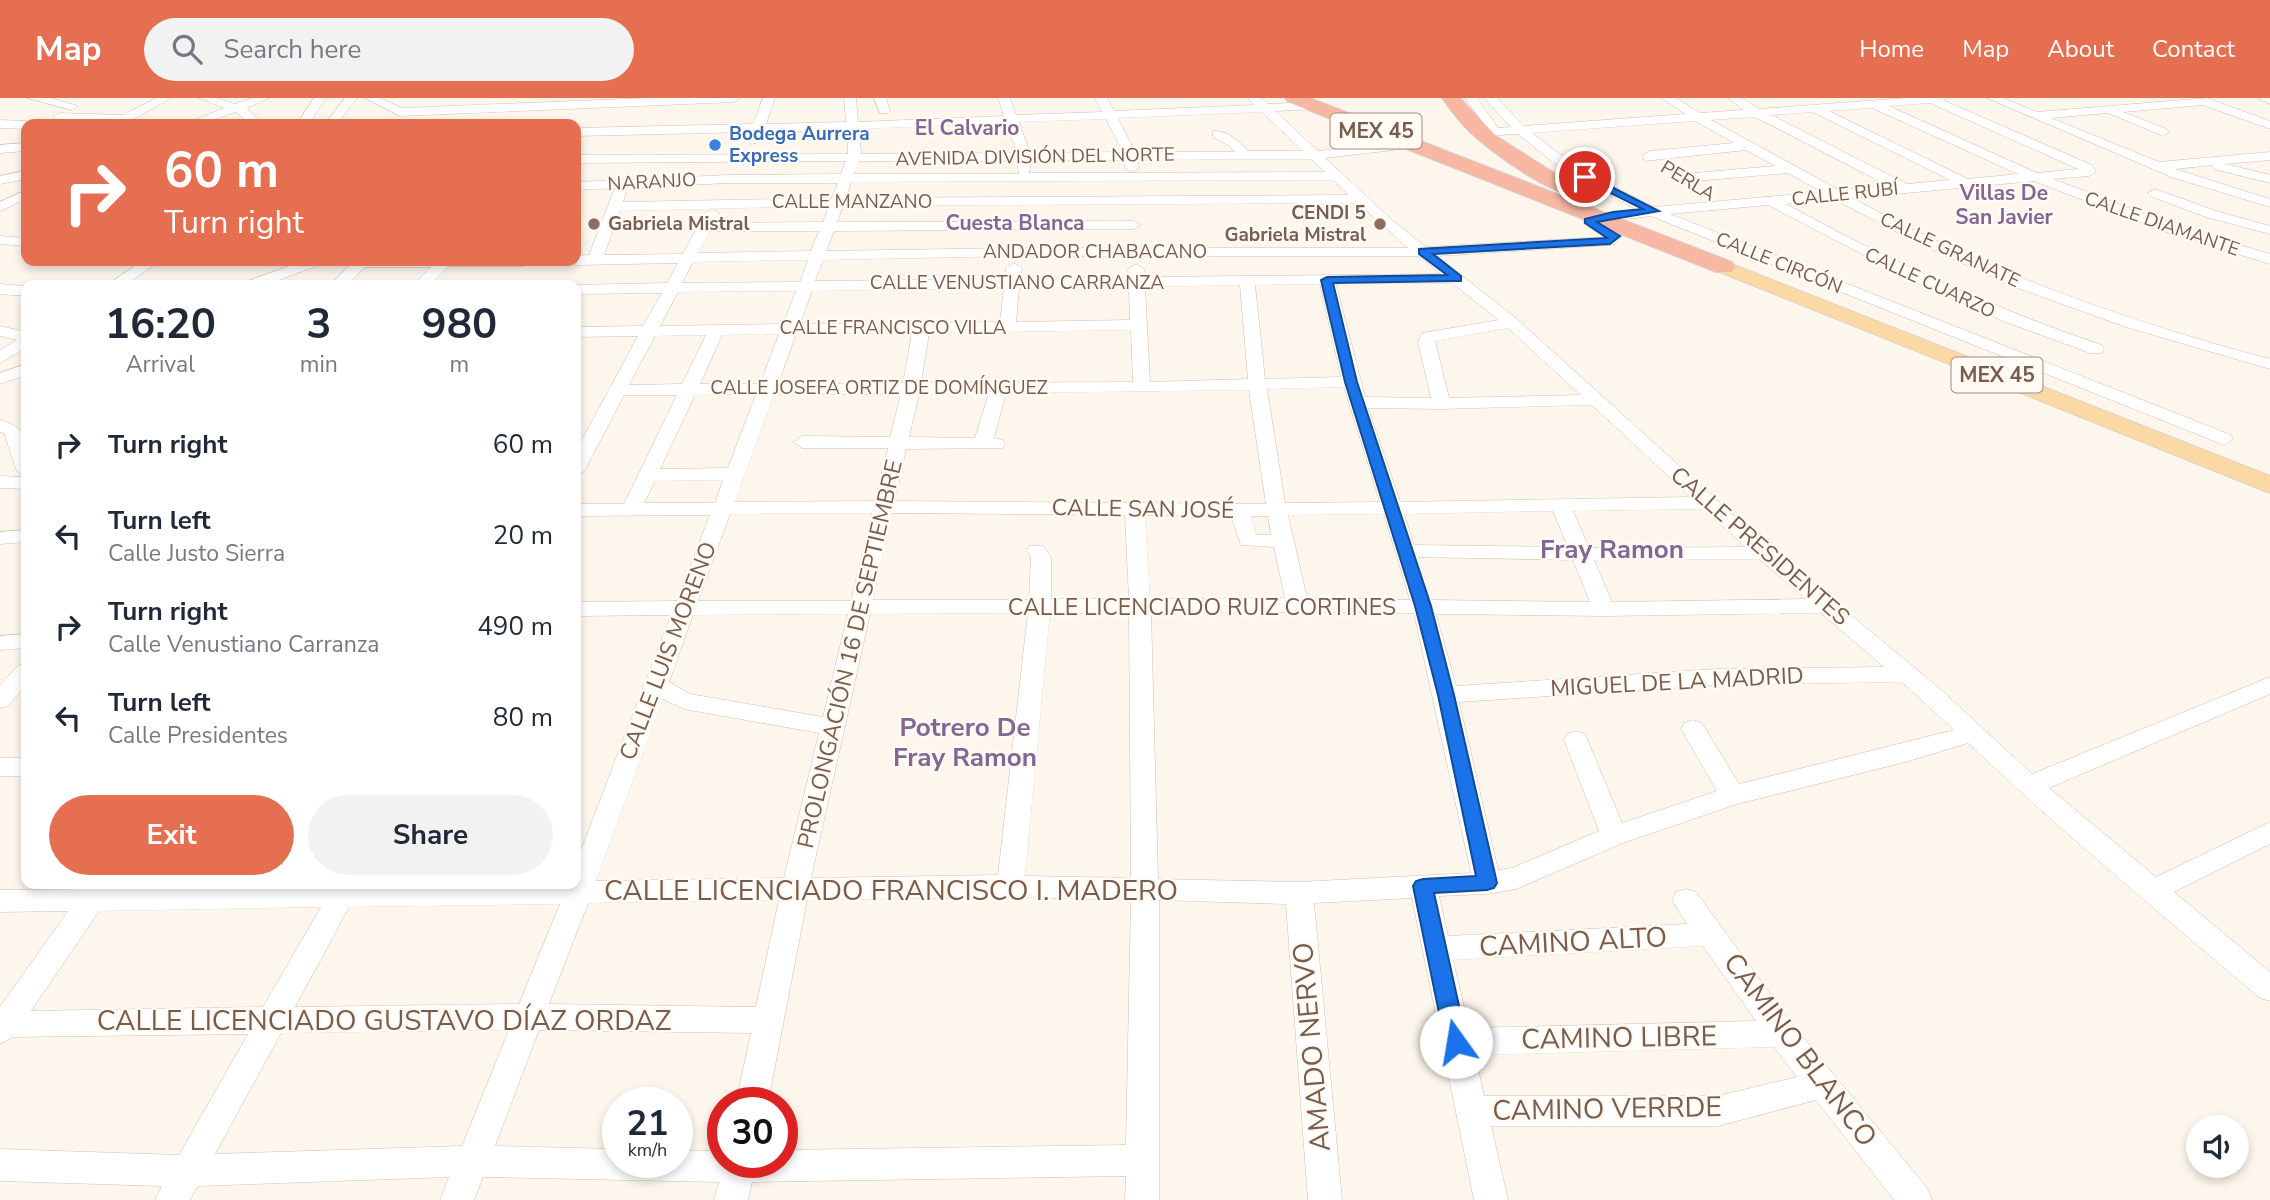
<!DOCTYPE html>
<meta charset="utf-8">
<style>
:root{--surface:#fff;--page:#f2f2f3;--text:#1f2937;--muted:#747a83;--accent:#e76f51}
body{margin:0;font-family:"Nunito Sans",sans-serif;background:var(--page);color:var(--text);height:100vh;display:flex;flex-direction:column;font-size:26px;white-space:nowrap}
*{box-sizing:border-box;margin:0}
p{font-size:23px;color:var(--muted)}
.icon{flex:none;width:38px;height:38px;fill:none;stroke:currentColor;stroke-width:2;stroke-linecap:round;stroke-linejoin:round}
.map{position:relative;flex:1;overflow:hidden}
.drawer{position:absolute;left:21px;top:182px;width:560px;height:609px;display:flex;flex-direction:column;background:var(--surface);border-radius:14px;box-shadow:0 4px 10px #0003}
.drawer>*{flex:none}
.guide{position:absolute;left:21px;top:21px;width:560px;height:147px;border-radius:14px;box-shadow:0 4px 10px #0003;background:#e76f51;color:#fff;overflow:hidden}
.controls{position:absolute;left:2186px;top:1017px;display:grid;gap:14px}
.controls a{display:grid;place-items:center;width:63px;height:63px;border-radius:50%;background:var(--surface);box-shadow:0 4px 10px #0003;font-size:35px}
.speed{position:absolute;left:602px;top:989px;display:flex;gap:14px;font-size:35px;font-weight:700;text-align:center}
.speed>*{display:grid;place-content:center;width:91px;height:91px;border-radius:50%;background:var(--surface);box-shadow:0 4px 10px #0003;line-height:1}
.speed small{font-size:18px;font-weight:400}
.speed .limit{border:10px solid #d22;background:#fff;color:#111}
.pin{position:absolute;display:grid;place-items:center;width:60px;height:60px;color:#fff;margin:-30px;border:4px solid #fff;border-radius:50%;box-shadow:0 2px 7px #0007}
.me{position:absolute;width:77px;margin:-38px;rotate:347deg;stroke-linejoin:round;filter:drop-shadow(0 0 5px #0008)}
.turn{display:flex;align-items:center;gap:24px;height:147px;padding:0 28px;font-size:32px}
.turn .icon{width:91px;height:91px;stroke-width:2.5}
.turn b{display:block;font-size:49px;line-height:60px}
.eta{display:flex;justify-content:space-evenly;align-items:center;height:119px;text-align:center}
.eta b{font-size:42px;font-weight:700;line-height:49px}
.primary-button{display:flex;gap:14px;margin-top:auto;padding:14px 28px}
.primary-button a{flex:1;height:80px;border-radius:42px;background:var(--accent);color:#fff;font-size:28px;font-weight:700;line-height:80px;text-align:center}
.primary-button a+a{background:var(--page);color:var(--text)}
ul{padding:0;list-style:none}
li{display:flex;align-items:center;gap:21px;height:91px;padding:0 28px}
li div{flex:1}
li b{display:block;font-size:26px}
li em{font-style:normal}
header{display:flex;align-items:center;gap:42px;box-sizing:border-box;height:98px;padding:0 35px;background:var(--accent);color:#fff}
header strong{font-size:33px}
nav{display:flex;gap:38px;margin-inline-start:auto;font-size:24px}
.search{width:490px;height:63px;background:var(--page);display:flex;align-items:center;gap:18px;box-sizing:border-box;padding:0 24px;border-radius:38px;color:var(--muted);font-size:26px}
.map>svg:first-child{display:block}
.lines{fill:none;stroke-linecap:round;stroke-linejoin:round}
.minor-casing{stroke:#d1beb0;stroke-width:1}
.major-casing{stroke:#dad1cd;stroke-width:2}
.highway-casing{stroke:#dad1cd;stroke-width:2}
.minor{fill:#fff;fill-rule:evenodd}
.major{fill:#fbd9a5;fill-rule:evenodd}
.highway{fill:#f7b7a3;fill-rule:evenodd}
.route{fill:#1a73e8;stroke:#114b97;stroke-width:2}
.shop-dot{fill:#3f7fe0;stroke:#fffaf3;stroke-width:2.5}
.education-dot{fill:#8d6e63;stroke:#fffaf3;stroke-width:2.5}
.labels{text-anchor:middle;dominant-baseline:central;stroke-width:5;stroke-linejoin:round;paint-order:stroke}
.far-shop-label{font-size:19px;font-weight:bold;fill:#366cbe;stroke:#fffaf3;text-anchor:start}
.far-street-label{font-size:19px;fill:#7a5c4d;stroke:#fffaf3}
.far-education-label{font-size:19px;font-weight:bold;fill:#785e54;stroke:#fffaf3;text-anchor:end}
.far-quarter-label{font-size:21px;font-weight:bold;fill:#846695;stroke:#fffaf3}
.shield{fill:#fffaf3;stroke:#a28b7f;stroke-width:2}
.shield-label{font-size:21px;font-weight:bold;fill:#7a5c4d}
.street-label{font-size:23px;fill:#7a5c4d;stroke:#fffaf3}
.quarter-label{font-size:26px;font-weight:bold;fill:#846695;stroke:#fffaf3}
.near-street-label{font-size:28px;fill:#7a5c4d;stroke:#fffaf3}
</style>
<header>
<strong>Map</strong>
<div class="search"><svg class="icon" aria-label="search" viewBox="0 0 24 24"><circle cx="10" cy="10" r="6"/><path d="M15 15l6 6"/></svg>Search here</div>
<nav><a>Home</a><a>Map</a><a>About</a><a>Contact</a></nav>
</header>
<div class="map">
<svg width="2270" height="1102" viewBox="0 0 2270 1102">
<rect width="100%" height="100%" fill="#fdf6ec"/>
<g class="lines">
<g class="minor-casing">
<path id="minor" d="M27 0H51L78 8 72 12Z
M156 0H171L125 26 59 23 53 19 59 15 123 17Z
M199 0H217L235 6 252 0H269L247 10 263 26H250L236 14 201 26H184L224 10Z
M314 0H326L309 26H297Z
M345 0H357L337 26H325Z
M365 0H380L402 10 648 0H740L734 4 400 18Z
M763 0H775L766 26 846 24 844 0H856L858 24 1004 18 998 0H1010L1016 17 1102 14 1095 0H1107L1114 13 1254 7 1248 0H1261L1268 6 1314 4 1320 8 1318 11 1275 13 1318 53 1415 43 1416 46 1410 50 1325 60 1393 123 1426 149 1605 139 1584 126V120L1635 111 1554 65 1518 36 1480 38V32L1488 31 1465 0H1477L1498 30 1511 29 1484 0H1497L1524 28 1685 16 1662 0H1676L1700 15 1744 12 1728 0H1742L1759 11 1906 0H1946L1945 3 2092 67 2096 74 2089 78 2053 81 2173 127 2270 156V166L2163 133 2034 83 1852 100C1985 172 2124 223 2270 261V271L2126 229 2012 188 1914 143 1834 101 1786 106C1888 162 1992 210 2102 247L2104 251 2102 255H2090L2006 224 1925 189 1768 107 1670 116 2231 337 2233 341 2224 347 1651 118 1601 124 1621 138 1615 146 1610 147 1437 158 1518 222 1771 451 1939 590 2032 676 2270 579V596L2049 690 2156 779 2270 724V746L2174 794 2270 874V903L2260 900C2161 816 2062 734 1968 645L1909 663 1737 706 1623 745 1516 791 1487 796 1439 798 1448 838 1687 826 1672 802 1676 794 1686 791 1696 794 1793 927 1927 1090 1932 1102H1894L1816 1002 1718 1028H1491L1508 1102H1474L1412 800 1314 805 1342 1102H1308L1286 806 1159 802V1102H1125L1126 1078 752 1084 748 1102H714L719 1084 483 1079 474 1102H440L449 1079 198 1088 190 1102H155L162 1088 0 1083V1051L179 1057 248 936 13 939 0 946V909L68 813 0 814V792L84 791 89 786H105L109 790 334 786H576V765L671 517 576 518V504L677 503 710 417 576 418V406H624L677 297H624L586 370 583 374 576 376V353L638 238 576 239V229L643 228 662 195 576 196V187H572L667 185 678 165 576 167 569 163H576V158L589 157 614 92 619 91 626 95 623 104 832 100 838 85H729L576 92V84L729 77 841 76 846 63 576 65V57L848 56 847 32 763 34 756 45 751 46 745 42 750 34 576 38V30L753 26ZM1930 5 2078 71 2037 75 1889 8ZM1872 10 2018 76 1968 81 1829 13ZM1262 14 1303 53H1248C1239 43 1227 32 1213 33V39L1228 47 1235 54H1135L1118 20ZM1813 14 1950 82 1907 86 1771 17ZM1755 19 1889 88 1839 92 1711 22ZM1106 21 1123 54 1030 55 1019 24ZM1695 23 1734 45 1650 53 1643 57 1644 63 1746 52 1775 68 1683 76 1676 80 1683 84 1788 75 1822 94 1654 109 1605 84 1564 59 1532 35ZM1007 25 1017 55 861 56 859 31ZM1311 61 1325 74 1029 75 1031 62H1125V70L1132 74 1139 70 1138 62ZM859 63H1017L1019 76H854ZM1333 82 1349 97 846 100 851 84ZM1358 105 1408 150H1016L826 153 834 133 1134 131 1141 127 1134 123 837 124 843 108ZM829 108 823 124 714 125 719 115 712 111 705 115 683 156 604 157 620 113ZM710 133H819L811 153 698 155ZM1016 158H1419L1441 176 1144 179V171L1136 166 1128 171 1129 179 1020 181 1022 170 1014 165 1006 170 1005 181 815 183 823 162ZM808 162 800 184 682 185 693 164ZM1452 185 1499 222 1422 235 1418 244 1431 300 1365 299 1336 186ZM1320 186 1341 279 1265 281 1255 187ZM1240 187 1248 281 1150 284 1145 189ZM1129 189 1130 222 1016 224 1019 190ZM1004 190 1000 224 800 226 812 193ZM796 193 783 226 660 228 678 194ZM1508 230 1581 297 1449 300 1435 243ZM1131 232 1133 284 921 285 929 235ZM912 235 903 285 778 286 796 236ZM779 236 760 286H700L722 237ZM706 237 682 286 629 287 655 238ZM1344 289 1380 404 1285 405 1267 291ZM1249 292 1266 406 895 403 906 351 1003 350 1005 346 1003 342 994 340 1006 295ZM989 295 975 340 909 339 919 296ZM756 296 728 370 660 371 695 297ZM774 296H901L890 339 802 338 793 344 802 350H888L875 403 735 404ZM1592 307 1691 399 1400 404 1368 310 1441 311ZM723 382 715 405H644L655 383ZM1704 411 1745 449 1589 450 1573 413ZM1553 413 1568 449 1414 447 1404 416ZM872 415 851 503H698L730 416ZM892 415 1125 417 1129 501H1051V459L1043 448H1029L1026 452 1031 459 1029 502H873ZM1384 416 1410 502 1307 500 1288 417ZM1145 417 1231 418 1241 447 1274 449 1285 500 1150 501ZM1251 418H1268L1271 437H1256ZM1418 459 1573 462 1590 504 1432 502ZM1759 461 1806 501 1612 504 1594 462ZM1298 514 1414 515 1471 775 1299 784 1158 781 1151 515ZM1028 515 998 777 811 780 870 516ZM1050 515H1129L1131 780 1025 778ZM1821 515 1884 569 1716 571 1456 588 1436 516 1604 518ZM848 516 823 619 690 596 669 584 693 517ZM1902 584 1954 632 1739 686 1702 625 1693 622 1684 625 1681 631 1717 693 1622 725 1585 636 1576 633 1567 636 1564 642 1599 733 1512 770 1498 772 1459 604 1716 587ZM663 601 684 611 819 635 784 780 596 783ZM1010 799 1131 802 1126 1047 782 1052V1064H723V1053L677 1052V1064H618V1051L495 1048 539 932 751 935 736 1004H768L807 802ZM779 802 756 909 549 906 588 805ZM560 806 519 906 295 909 349 809ZM321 809 263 909 31 913 99 813ZM1703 848 1756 923 1469 930 1453 862ZM509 932 462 1048 215 1056 281 935ZM1774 949 1797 979 1718 998H1484L1475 957Z
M874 0H886L890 12 888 15H880Z
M1987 0H2003L2037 14 2207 0 2270 23V31L2203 7 2123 14 2167 31 2169 34 2163 38 2108 15 2051 20 2159 64 2270 54V62L2226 66 2270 77V85L2214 71 2213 67 2175 71 2270 101V109L2174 80Z
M2258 0H2270V6Z
M0 22 26 23 32 26H26V31L0 30Z
M26 45V53L0 55V47Z
M26 73V81L0 86V78Z
M2155 91 2216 113 2270 128V136L2206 119 2150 98 2148 95Z
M26 92V101L0 113V104Z
M0 138 26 140V148L0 146Z
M142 163H160L125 187H107Z
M303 163H325L322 166 265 187H243L245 184Z
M354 163H532L524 168H449L430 187H413L431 169H365L347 187H330Z
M0 186 26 188V198L0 196Z
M0 228 26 234V250L0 265V252L17 242 0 238Z
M26 266V277L0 286V275Z
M0 322C32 330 26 349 26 377L19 375 16 371 4 335 0 334Z
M0 378 26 379V391L0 390Z
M26 432V444L0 446V434Z
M26 536V550L0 552V538Z
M26 565V587L8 608 0 610V587L18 568Z
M0 660H26V678H0Z"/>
</g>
<g class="major-casing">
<path id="major" d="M1724 163 2270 378V395L1717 173 1714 169 1717 165Z"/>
</g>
<g class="highway-casing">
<path id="highway" d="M1285 0H1310L1732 164 1735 169 1732 174H1716L1288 4Z
M1442 0H1460L1496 38 1581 92 1578 96C1555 102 1488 51 1470 34 1459 24 1451 12 1442 0Z"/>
</g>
<use href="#minor" class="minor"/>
<use href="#major" class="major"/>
<use href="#highway" class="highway"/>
</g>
<path class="route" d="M1582 77H1588L1659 113 1597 124 1620 138 1610 146 1433 156 1461 178V183H1457L1333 185 1357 284 1431 508 1454 597 1497 785 1494 790 1487 792 1434 795 1467 944 1464 950 1456 953 1448 950 1445 944 1413 788 1416 783 1423 781 1476 778 1438 597 1415 508 1345 284 1321 182 1327 179 1447 177 1419 156V151L1607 140 1585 125V121L1613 114 1643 111 1582 81Z"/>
<circle class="shop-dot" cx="715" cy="47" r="7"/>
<g class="education-dot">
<circle cx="594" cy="126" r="7"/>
<circle cx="1380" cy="126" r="7"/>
</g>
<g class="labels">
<g class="far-shop-label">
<text x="729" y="36">Bodega Aurrera<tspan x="729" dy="22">Express</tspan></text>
</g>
<g class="far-street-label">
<text transform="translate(1035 59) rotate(-1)">AVENIDA DIVISIÓN DEL NORTE</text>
<text transform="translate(1688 83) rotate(31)">PERLA</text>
<text transform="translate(652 84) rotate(-3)">NARANJO</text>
<text transform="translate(1845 96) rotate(-6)">CALLE RUBÍ</text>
<text x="852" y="104">CALLE MANZANO</text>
<text transform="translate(2162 126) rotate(19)">CALLE DIAMANTE</text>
<text transform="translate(1950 152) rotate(25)">CALLE GRANATE</text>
<text x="1095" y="154">ANDADOR CHABACANO</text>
<text transform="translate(1779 165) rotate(22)">CALLE CIRCÓN</text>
<text x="1017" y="185">CALLE VENUSTIANO CARRANZA</text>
<text transform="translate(1930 185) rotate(25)">CALLE CUARZO</text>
<text x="893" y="230">CALLE FRANCISCO VILLA</text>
<text x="879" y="290">CALLE JOSEFA ORTIZ DE DOMÍNGUEZ</text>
</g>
<g class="far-education-label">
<text x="1366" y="115">CENDI 5<tspan x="1366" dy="22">Gabriela Mistral</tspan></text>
<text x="608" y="126" text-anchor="start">Gabriela Mistral</text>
</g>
<g class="far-quarter-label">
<text x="967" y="30">El Calvario</text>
<text x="2004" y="95">Villas De<tspan x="2004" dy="24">San Javier</tspan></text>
<text x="1015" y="125">Cuesta Blanca</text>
</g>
<g class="shield">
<rect x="1330.5" y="15.5" width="91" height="35" rx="5"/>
<rect x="1951.5" y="259.5" width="91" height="35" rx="5"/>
</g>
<g class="shield-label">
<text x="1376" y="33">MEX 45</text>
<text x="1997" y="277">MEX 45</text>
</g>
<g class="street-label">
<text transform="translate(1143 411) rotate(1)">CALLE SAN JOSÉ</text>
<text transform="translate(1760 448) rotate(41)">CALLE PRESIDENTES</text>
<text x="1202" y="509">CALLE LICENCIADO RUIZ CORTINES</text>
<text transform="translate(668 553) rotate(-69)">CALLE LUIS MORENO</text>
<text transform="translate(850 556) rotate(-77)">PROLONGACIÓN 16 DE SEPTIEMBRE</text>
<text transform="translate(1677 584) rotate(-3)">MIGUEL DE LA MADRID</text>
</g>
<g class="quarter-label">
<text x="1612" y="451">Fray Ramon</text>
<text x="965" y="629">Potrero De<tspan x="965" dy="30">Fray Ramon</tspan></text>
</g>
<g class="near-street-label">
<text x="891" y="793">CALLE LICENCIADO FRANCISCO I. MADERO</text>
<text transform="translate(1573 844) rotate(-3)">CAMINO ALTO</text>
<text x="384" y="923">CALLE LICENCIADO GUSTAVO DÍAZ ORDAZ</text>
<text transform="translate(1619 940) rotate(-1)">CAMINO LIBRE</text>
<text transform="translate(1312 949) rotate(-95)">AMADO NERVO</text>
<text transform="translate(1800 952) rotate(53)">CAMINO BLANCO</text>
<text transform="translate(1607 1011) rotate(-1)">CAMINO VERRDE</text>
</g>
</g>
</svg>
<div class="controls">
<a><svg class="icon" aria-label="sound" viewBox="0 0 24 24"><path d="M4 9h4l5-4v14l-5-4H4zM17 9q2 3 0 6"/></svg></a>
</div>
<div class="speed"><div>21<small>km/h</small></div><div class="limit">30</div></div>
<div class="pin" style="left:1585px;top:79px;background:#d93025"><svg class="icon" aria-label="arrive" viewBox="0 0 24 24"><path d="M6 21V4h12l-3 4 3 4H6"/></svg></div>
<svg class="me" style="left:1456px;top:944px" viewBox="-20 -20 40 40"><circle r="19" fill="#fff"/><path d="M0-13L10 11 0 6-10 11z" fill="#1a73e8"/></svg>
<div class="guide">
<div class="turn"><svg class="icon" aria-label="right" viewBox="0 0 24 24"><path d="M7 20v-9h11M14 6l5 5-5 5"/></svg><div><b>60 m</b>Turn right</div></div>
</div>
<section class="drawer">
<div class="eta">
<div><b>16:20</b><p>Arrival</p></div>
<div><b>3</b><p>min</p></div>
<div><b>980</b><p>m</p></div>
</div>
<ul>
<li><svg class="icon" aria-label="right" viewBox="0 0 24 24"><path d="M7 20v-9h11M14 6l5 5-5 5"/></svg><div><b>Turn right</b></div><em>60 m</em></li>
<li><svg class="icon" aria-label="left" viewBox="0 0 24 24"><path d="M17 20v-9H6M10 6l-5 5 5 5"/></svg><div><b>Turn left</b><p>Calle Justo Sierra</p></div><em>20 m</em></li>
<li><svg class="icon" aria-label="right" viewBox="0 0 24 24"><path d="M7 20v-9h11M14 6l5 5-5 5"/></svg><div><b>Turn right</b><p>Calle Venustiano Carranza</p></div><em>490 m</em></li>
<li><svg class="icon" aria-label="left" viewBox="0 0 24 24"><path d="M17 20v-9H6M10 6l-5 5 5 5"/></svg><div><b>Turn left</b><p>Calle Presidentes</p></div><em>80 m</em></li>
</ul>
<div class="primary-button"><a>Exit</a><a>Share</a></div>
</section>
</div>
